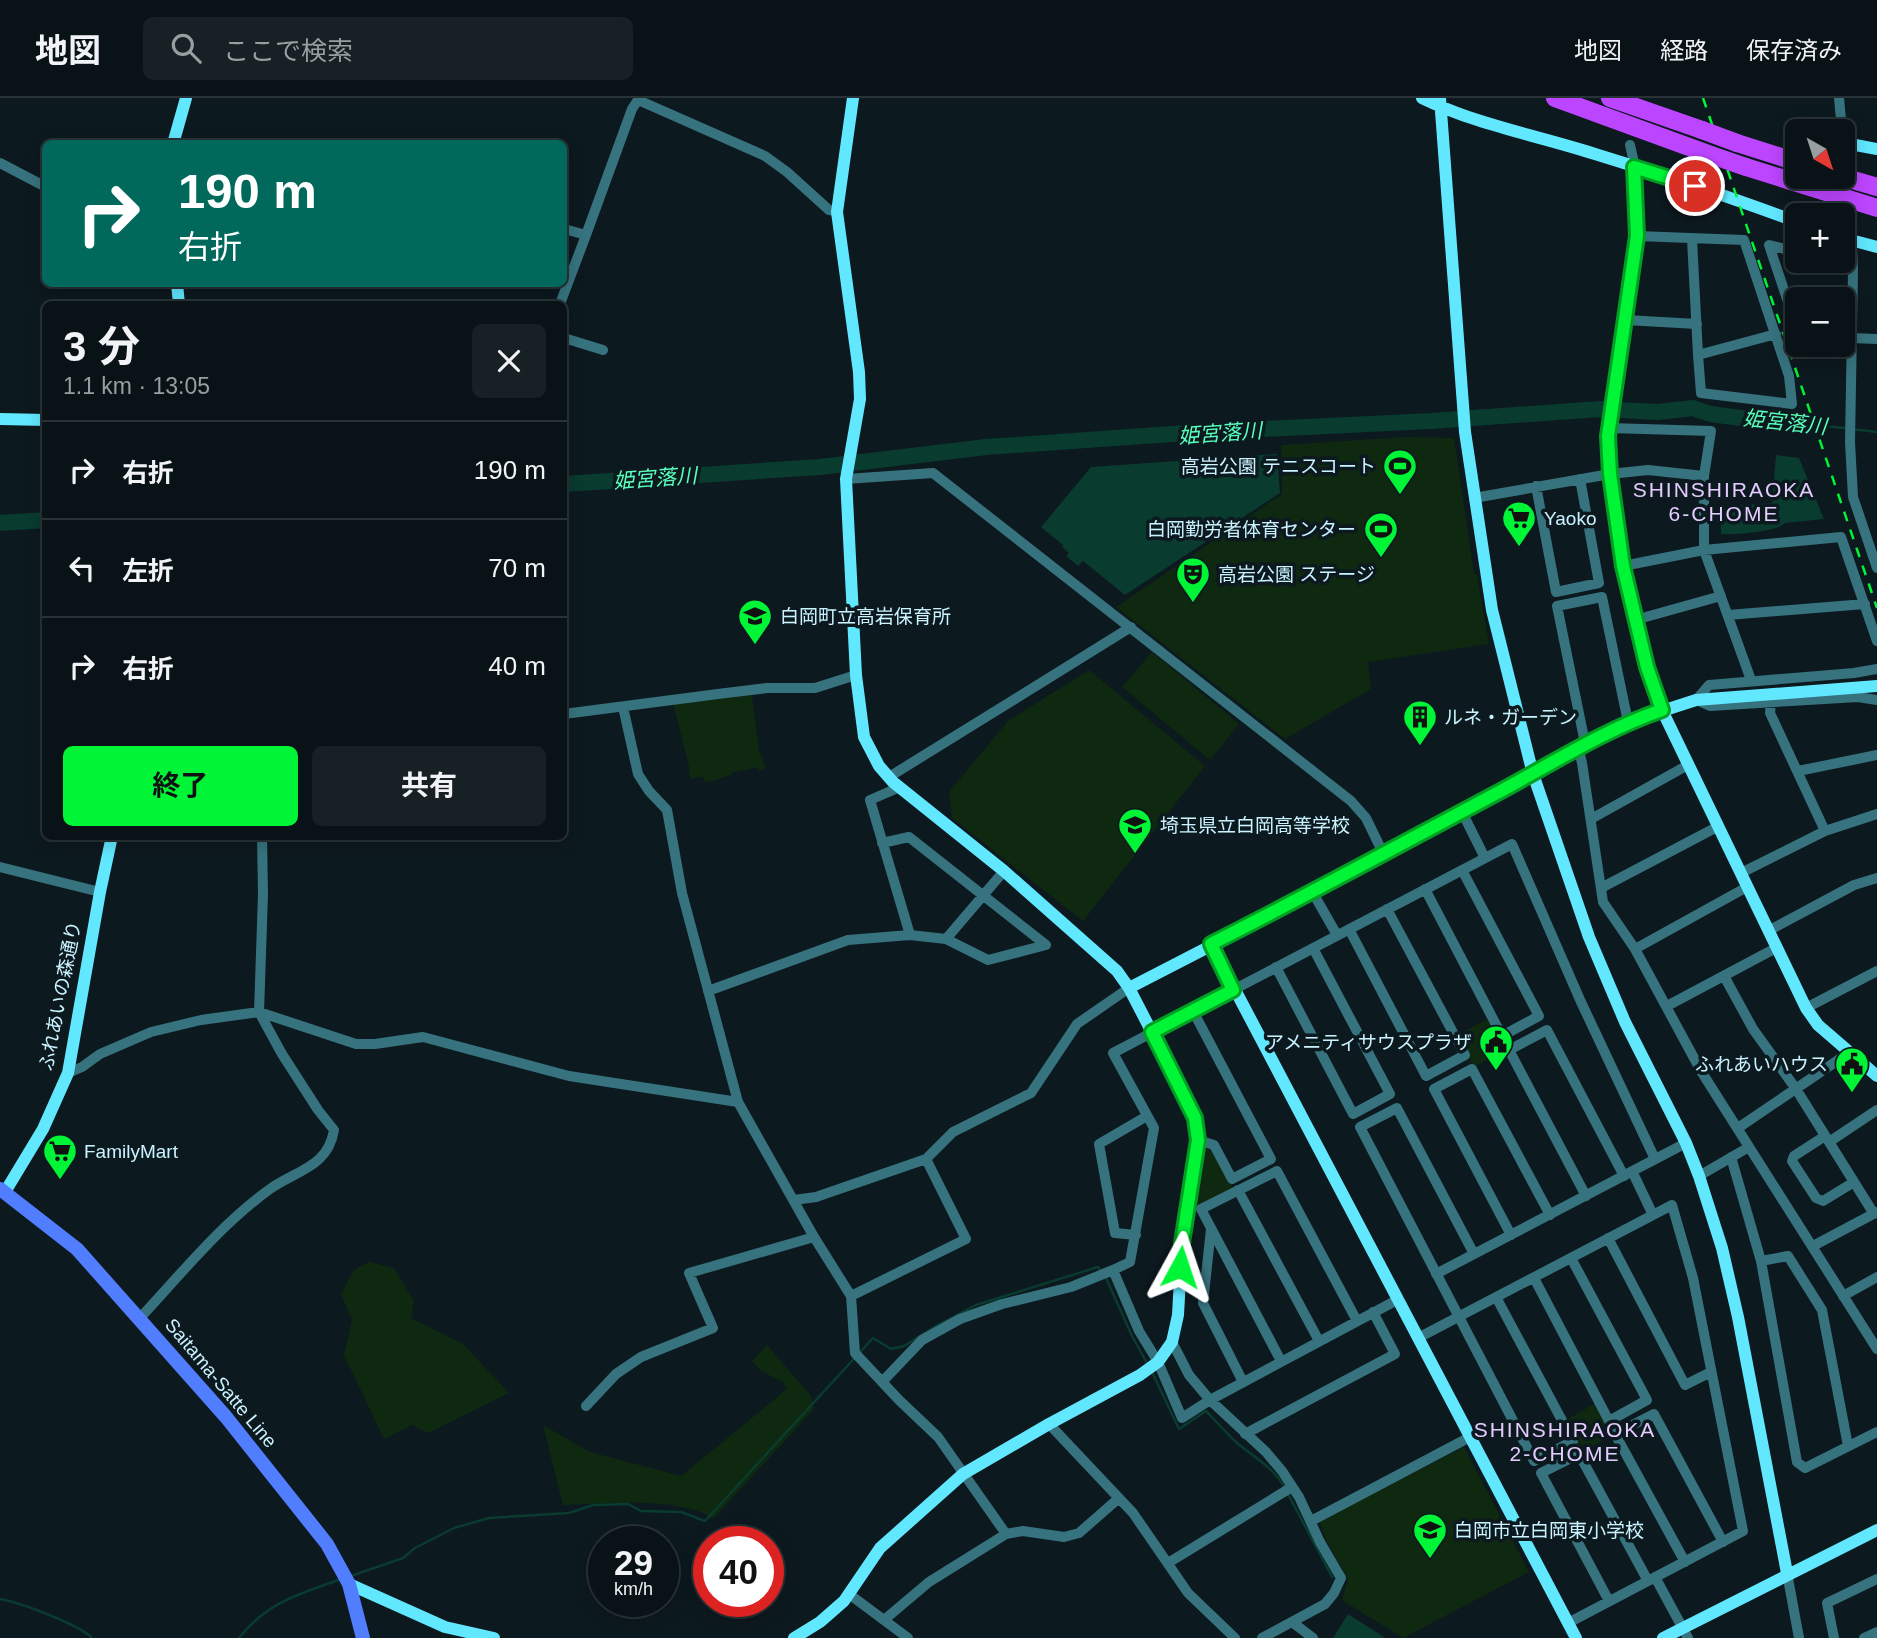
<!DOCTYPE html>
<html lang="ja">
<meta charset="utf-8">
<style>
:root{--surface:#091317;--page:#172024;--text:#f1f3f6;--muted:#999ea1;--line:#293236;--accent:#00f536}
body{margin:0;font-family:Helvetica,"Noto Sans JP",sans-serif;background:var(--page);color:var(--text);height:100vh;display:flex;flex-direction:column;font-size:26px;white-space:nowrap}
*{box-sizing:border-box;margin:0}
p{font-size:23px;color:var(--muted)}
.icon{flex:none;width:38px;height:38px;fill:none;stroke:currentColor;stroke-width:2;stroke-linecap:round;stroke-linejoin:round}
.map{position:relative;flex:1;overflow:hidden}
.details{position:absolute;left:42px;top:203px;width:525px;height:539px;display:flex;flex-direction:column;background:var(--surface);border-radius:10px;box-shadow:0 4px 18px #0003,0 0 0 2px var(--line)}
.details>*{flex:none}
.guide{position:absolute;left:42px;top:42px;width:525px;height:147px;border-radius:10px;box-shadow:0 4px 18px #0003,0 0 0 2px var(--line);background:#00695c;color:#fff;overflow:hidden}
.needle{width:46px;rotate:141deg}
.controls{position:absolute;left:1785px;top:21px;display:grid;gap:14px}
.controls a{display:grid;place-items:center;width:70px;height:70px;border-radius:10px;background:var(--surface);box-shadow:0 4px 18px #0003,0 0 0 2px var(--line);font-size:35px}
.speed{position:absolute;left:588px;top:1428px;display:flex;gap:14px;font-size:35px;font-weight:700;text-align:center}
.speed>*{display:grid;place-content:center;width:91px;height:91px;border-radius:50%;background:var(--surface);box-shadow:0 4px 18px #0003,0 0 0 2px var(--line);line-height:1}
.speed small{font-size:18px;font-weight:400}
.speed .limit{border:10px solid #d22;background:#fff;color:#111}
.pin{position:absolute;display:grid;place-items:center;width:60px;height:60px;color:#fff;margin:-30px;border:4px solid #fff;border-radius:50%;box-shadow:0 2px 7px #0007}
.me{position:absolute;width:77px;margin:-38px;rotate:5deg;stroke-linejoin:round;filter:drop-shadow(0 0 5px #0008)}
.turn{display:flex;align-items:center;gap:24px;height:147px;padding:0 21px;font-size:32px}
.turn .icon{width:91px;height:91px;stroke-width:2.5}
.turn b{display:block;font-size:49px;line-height:60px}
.round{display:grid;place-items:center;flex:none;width:74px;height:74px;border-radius:10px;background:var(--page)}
.overview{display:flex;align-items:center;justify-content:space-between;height:119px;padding:0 21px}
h1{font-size:42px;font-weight:700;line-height:52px}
.primary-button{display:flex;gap:14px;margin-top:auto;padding:14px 21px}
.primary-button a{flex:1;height:80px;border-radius:10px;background:var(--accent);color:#111;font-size:28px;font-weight:700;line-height:80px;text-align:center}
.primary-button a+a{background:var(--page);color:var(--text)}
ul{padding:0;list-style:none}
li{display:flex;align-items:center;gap:21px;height:98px;padding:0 21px;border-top:2px solid var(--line)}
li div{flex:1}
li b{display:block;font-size:26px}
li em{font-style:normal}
header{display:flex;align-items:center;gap:42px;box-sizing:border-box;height:98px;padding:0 35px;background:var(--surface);border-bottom:2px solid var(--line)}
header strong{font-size:33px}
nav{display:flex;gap:38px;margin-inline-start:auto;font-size:24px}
.search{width:490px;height:63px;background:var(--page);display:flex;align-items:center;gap:18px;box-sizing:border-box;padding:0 24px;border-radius:10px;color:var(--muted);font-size:26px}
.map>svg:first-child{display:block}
.green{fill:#0f2911}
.water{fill:#093b2f}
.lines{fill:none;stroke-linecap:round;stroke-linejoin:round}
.stream{stroke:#093b2f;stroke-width:2.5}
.river{stroke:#093b2f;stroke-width:16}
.street{stroke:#37737e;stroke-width:10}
.secondary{stroke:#61e8ff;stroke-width:12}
.primary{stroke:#517dff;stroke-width:14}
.highway{stroke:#bc45ff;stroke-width:18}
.rail{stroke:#00f536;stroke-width:2.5;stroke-dasharray:10 9;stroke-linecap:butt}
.highway-bridge{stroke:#bc45ff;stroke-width:18}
.route-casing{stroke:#009f23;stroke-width:18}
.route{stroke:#00f536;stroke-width:12}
.labels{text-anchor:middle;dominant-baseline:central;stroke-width:7;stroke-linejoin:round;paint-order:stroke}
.poi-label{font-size:19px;fill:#caf2ff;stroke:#0c191f;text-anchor:start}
.street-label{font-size:19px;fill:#caf2ff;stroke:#0c191f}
.water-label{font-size:21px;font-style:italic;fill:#58ffba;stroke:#0c191f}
.neighbourhood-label{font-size:21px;letter-spacing:2px;fill:#e5ccff;stroke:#0c191f}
</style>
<header>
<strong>地図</strong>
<div class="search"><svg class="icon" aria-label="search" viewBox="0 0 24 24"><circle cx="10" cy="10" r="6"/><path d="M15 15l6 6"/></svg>ここで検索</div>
<nav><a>地図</a><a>経路</a><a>保存済み</a></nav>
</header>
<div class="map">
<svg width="1877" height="1540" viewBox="0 0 1877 1540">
<rect width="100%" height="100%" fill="#0c191f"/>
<path class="green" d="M1406 339 1454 340 1474 475 1477 477 1489 546 1368 564 1371 591 1285 641 1116 509 1282 396 1281 347Z
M1152 554 1239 626 1210 662 1122 589Z
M1089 572 1205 668 1083 823 952 720 949 694 1008 623Z
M752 597 759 652 766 670 759 673 758 669 731 675V677L705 685 703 678 690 681 689 668 673 605Z
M1488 921 1504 953 1474 969 1457 937Z
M1203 1050 1213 1052 1234 1090 1192 1113Z
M369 1164 394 1170 414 1203 411 1220 463 1246 509 1295 428 1335 412 1327 384 1341 344 1257 352 1222 341 1196 354 1172Z
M767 1247 811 1298 814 1311 713 1421C683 1398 601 1406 563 1407L543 1327 590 1354 681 1378 787 1291 783 1284 761 1273 752 1263Z
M1596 1305 1613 1337 1582 1354 1564 1323Z
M1464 1349 1529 1474 1403 1540 1342 1502 1348 1481 1326 1442 1319 1423Z"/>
<path class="water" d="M1277 356 1280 395 1125 497 1083 463 1078 468 1066 458 1069 455 1062 449 1063 447 1041 429 1091 369Z
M1776 357 1799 360 1824 421 1785 425C1776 434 1734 437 1721 436L1720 409 1772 405Z
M1348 1516 1384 1539 1383 1540H1333Z"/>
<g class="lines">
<path class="stream" d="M1710 322V316
M1771 324 1846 330
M1852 331 1877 334
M1106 1180 1132 1238 1147 1265
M1152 1274 1179 1331 1206 1313C1216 1323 1226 1335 1237 1345 1254 1359 1274 1370 1285 1390
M1288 1396 1332 1479
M351 1478 403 1460 415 1450 454 1430 489 1420 569 1415 593 1407 628 1406 641 1413 681 1414 705 1423 873 1240 891 1251 904 1248 936 1228 976 1207 1098 1169 1102 1174
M0 1501C19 1504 80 1527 92 1540
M239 1540C267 1504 300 1496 341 1481"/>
<path class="river" d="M564 386 820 369 986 349 1200 334 1431 323 1600 311 1658 314 1693 310 1710 316 1771 324
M0 425 46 422"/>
<path class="street" d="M1839 0 1842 33
M1843 39 1845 61
M1630 47 1635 69
M0 65 46 89
M1851 122 1853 172 1850 344 1853 399 1877 470
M564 131 586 137 632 11 638 2 765 58 787 74 829 112 837 114
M1637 138 1744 142 1789 278 1792 306 1701 295 1698 257
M1692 141 1698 257 1776 236
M1797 154 1769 147 1793 219 1797 221
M1822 163 1853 172
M560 206 586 137
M1626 222 1697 226
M564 240 603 252
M1852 240 1877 241
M1609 330 1711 333 1704 378
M846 381 933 375 1351 703 1366 720 1384 757
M1536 388 1556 494 1599 485 1580 381
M1474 400 1610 376 1648 372 1704 378V452L1751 582
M1623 468 1704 452 1841 439 1877 543
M1728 517 1865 506
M1635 522 1721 498
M1877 571 1854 575 1709 587 1696 602 1710 608 1858 599 1877 602
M1771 604 1770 615 1825 733
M623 609 638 676 649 693 667 712 682 795 738 1004 814 1139 851 1198 855 1255 899 1302 938 1339 1006 1436
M564 616 718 596 767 590H815L856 577
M1585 645 1557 508 1602 499 1628 624
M1578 649 1582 665 1603 804 1635 851 1701 973 1877 1251
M1798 673 1877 657
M889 679 1131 529
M900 689 870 702 910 837
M1462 714 1485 760
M1591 721 1688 667
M882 745 909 739 1046 847
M0 769 100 794
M1741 775 1825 733 1877 716
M1601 790 1717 729
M1425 791 1502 938 1539 918 1462 772
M1313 795 1337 837
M1349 831 1426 978 1465 957 1387 811
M1768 833 1854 787 1877 780
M946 841 1004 773
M1635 851 1747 789
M1276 869 1353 1016 1390 996 1313 850
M1724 878 1753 931 1796 991 1874 1116
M708 893 848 842 910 837 946 841 988 862 1046 847
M1667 908 1776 850
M1806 910 1877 873
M1193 913 1271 1061 1232 1081 1214 1047 1198 1042
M68 975 82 969 100 956 151 934 201 922 259 914 356 946H375L423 939 569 978 738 1004
M1738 1030 1850 954
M1825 1038 1794 1058 1792 1063 1816 1100 1823 1103 1854 1084
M1829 1044 1877 1012
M1731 1059 1761 1163 1788 1158 1822 1212 1848 1348
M1632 1073 1653 1117
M1699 1078 1749 1049
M1238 1092 1319 1243
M1586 1098 1509 952 1547 932 1624 1078
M794 1102 816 1099 926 1061 953 1034 1031 995 1077 926 1129 890
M1211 1131 1203 1205 1243 1284
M1136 1137 1115 1135 1099 1046 1147 1018
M1511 1137 1434 991 1472 971 1550 1117
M1608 1140 1685 1287 1711 1274
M1813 1148 1877 1114
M1474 1156 1397 1010 1360 1029 1534 1363 1573 1343 1496 1199
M1761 1163 1797 1364 1805 1370 1877 1334
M1436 1176 1686 1045
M1534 1180 1609 1323 1647 1302 1571 1160
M851 1198 966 1141 926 1061
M1843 1198 1877 1179
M1397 1202 1210 1302 1182 1320 1158 1264 1139 1233 1113 1172 1130 1164 1154 1030 1113 955 1512 746 1581 904 1655 1061
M140 1220C181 1176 221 1126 270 1091 297 1072 328 1069 334 1032L318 1012 282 956 259 914 263 796 262 738
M1418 1240 1672 1107 1693 1180 1743 1433 1568 1525
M1172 1244 1189 1277 1210 1302 1266 1354 1282 1373 1299 1399 1320 1444 1341 1480 1334 1495 1325 1506 1262 1540
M1281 1263 1201 1111 1277 1073 1357 1223
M882 1284 922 1242 960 1221 1002 1206 1071 1189 1113 1172
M586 1308 616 1276 641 1259 713 1230 689 1175 814 1139
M1049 1326 1133 1415 1188 1495 1235 1540
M1245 1336 1395 1256 1373 1214
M1311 1423 1470 1339
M1685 1464 1615 1336 1654 1316 1723 1444
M1168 1465 1292 1389
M1787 1475 1799 1540
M1655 1479 1688 1540
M849 1496 908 1540
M1609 1503 1541 1375 1579 1356 1648 1483
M884 1522 929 1484 1006 1436 1023 1433 1064 1439 1079 1435 1119 1400
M1292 1524 1313 1540
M1834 1540 1827 1505 1877 1481
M1864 1540 1877 1534"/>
<path class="secondary" d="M1422 0C1477 27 1536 37 1595 56 1663 77 1731 99 1797 124
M1440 0 1465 334 1492 512 1533 676 1589 839 1625 924 1686 1045 1699 1078 1722 1150 1738 1219 1787 1475
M1845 45 1877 51
M173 46 186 0
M1635 69 1637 138 1633 180 1608 338 1610 376 1623 468 1647 569 1662 612 1806 910 1818 927 1877 978
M1843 140 1877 149
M177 186 179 206
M0 321 46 322
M1211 846 1576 1540
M1129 890 1313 795 1533 676 1585 645 1628 624 1696 602 1877 588
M5 1094 43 1031 68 975 100 794 112 738
M349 1486 445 1529 494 1540
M794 1540 820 1524 844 1503 880 1450 963 1376 1049 1326 1140 1277 1158 1264 1172 1244 1178 1217 1182 1145 1198 1042 1195 1020 1189 1006 1129 890 1117 873 1004 773 893 684 879 668 864 639 856 577 846 381 860 301 859 274 837 114 853 0
M1663 1540 1877 1432"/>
<path class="primary" d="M0 1091 77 1151 226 1319 327 1446 349 1486 363 1540"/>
<path class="highway" d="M1555 0 1711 57
M1610 0 1702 32
M1737 45 1797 64
M1746 69 1877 110
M1843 79 1877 89"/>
<path class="rail" d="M1703 0 1877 510"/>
<path class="highway-bridge" d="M1702 32 1737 45
M1711 57 1746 69"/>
</g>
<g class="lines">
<g class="route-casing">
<path id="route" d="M1180 1169 1182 1145 1198 1042 1195 1020 1152 934 1233 892 1211 846C1308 797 1403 745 1499 694 1553 665 1604 632 1662 612L1647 569 1623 468 1610 376 1608 338 1637 138 1634 69 1695 88"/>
</g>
<use href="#route" class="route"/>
</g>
<defs>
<g id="stadium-pin" transform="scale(1.75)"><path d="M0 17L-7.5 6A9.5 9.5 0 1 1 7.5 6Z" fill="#00f536" stroke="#0c191f"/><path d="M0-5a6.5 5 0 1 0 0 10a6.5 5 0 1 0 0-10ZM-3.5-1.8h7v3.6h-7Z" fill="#111"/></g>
<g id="supermarket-pin" transform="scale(1.75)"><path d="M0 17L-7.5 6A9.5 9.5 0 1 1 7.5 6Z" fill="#00f536" stroke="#0c191f"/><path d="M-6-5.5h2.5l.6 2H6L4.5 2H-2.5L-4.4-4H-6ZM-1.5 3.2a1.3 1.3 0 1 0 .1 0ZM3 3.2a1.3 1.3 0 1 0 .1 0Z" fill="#111"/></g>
<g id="theatre-pin" transform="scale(1.75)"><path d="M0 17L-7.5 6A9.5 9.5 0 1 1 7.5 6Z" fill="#00f536" stroke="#0c191f"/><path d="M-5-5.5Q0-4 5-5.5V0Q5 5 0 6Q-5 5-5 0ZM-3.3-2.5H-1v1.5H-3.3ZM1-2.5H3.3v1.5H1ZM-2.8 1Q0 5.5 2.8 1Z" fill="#111"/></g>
<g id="school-pin" transform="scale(1.75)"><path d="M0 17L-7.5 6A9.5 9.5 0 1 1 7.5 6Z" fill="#00f536" stroke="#0c191f"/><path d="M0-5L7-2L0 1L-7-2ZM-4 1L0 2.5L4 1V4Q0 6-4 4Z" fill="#111"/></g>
<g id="building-pin" transform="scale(1.75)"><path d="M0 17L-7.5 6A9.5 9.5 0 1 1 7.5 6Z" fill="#00f536" stroke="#0c191f"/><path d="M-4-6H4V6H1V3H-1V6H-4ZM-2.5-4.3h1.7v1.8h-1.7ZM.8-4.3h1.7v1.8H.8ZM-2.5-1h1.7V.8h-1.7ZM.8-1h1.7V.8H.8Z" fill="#111"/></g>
<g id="civic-pin" transform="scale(1.75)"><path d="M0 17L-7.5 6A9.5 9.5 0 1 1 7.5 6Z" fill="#00f536" stroke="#0c191f"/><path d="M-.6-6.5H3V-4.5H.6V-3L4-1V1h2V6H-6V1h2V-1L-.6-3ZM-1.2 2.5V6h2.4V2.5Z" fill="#111"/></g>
</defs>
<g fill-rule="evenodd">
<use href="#stadium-pin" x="1400" y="368"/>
<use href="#supermarket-pin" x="1519" y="420"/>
<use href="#stadium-pin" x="1381" y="431"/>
<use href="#theatre-pin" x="1193" y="476"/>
<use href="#school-pin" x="755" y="518"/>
<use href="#building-pin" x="1420" y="619"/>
<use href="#school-pin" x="1135" y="727"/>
<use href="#civic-pin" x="1496" y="944"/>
<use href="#civic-pin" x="1852" y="966"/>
<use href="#supermarket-pin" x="60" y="1053"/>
<use href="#school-pin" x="1430" y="1432"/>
</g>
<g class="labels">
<g class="poi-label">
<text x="1376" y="368" text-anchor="end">高岩公園 テニスコート</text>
<text x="1544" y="420">Yaoko</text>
<text x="1356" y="431" text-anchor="end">白岡勤労者体育センター</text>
<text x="1218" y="476">高岩公園 ステージ</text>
<text x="780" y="518">白岡町立高岩保育所</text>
<text x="1444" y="619">ルネ・ガーデン</text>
<text x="1160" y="727">埼玉県立白岡高等学校</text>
<text x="1472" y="944" text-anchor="end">アメニティサウスプラザ</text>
<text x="1828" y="966" text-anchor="end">ふれあいハウス</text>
<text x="84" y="1053">FamilyMart</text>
<text x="1454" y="1432">白岡市立白岡東小学校</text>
</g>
<g class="street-label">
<text transform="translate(60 898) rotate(-79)">ふれあいの森通り</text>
<text transform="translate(221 1285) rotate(50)">Saitama-Satte Line</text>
</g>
<g class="water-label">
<text transform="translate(1785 324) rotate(6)">姫宮落川</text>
<text transform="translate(1220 335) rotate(-4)">姫宮落川</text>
<text transform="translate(655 380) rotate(-4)">姫宮落川</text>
</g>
<g class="neighbourhood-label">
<text x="1724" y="391">SHINSHIRAOKA<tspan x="1724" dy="24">6-CHOME</tspan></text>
<text x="1565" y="1331">SHINSHIRAOKA<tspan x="1565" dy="24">2-CHOME</tspan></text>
</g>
</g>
</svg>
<div class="controls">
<a><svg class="needle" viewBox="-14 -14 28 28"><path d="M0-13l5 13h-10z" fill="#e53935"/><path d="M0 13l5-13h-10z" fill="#999ea1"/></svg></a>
<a>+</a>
<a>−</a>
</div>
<div class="speed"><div>29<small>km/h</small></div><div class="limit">40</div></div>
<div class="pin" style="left:1695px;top:88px;background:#d93025"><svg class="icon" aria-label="arrive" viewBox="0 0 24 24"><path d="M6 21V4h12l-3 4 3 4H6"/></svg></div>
<svg class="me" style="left:1180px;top:1169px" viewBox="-20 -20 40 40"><path d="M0-17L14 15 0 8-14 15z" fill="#00f536" stroke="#fff" stroke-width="4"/></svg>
<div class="guide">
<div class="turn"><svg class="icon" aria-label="right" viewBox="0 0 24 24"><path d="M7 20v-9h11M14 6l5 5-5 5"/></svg><div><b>190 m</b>右折</div></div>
</div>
<section class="details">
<div class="overview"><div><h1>3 分</h1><p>1.1 km · 13:05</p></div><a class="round"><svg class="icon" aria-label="close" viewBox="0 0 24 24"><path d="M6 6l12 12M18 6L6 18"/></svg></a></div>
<ul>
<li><svg class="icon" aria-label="right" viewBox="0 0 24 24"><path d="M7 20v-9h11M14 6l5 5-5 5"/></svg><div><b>右折</b></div><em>190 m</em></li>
<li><svg class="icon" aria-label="left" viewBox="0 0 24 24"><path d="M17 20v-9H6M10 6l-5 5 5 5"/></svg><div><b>左折</b></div><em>70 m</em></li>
<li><svg class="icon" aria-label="right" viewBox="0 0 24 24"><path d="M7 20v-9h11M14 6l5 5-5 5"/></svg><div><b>右折</b></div><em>40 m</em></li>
</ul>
<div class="primary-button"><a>終了</a><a>共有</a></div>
</section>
</div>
